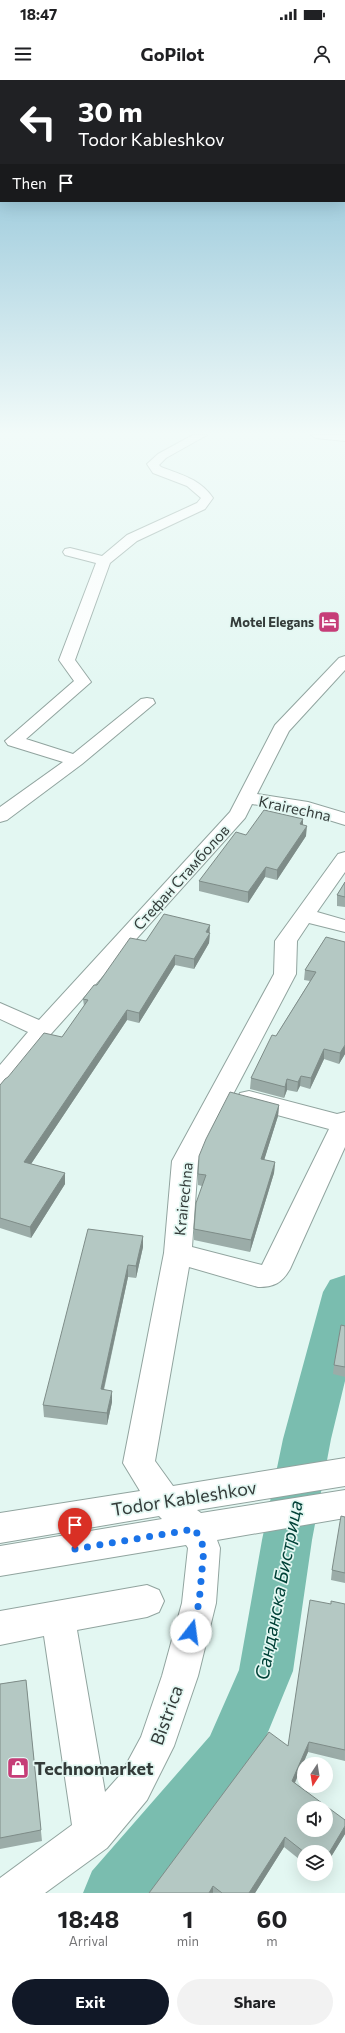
<!DOCTYPE html>
<meta charset="utf-8">
<style>
:root{--surface:#fff;--page:#f2f2f2;--text:#202124;--muted:#757577;--accent:#111827}
body{margin:0;font-family:Commissioner,sans-serif;background:var(--page);color:var(--text);height:100vh;display:flex;flex-direction:column;font-size:15px;white-space:nowrap}
*{box-sizing:border-box;margin:0}
p{font-size:13px;color:var(--muted)}
.icon{flex:none;width:22px;height:22px;fill:none;stroke:currentColor;stroke-width:2;stroke-linecap:round;stroke-linejoin:round}
.map{position:relative;height:1813px;overflow:hidden}
.drawer{display:flex;flex-direction:column;background:var(--surface);flex:1}
.drawer>*{flex:none}
.guide{position:absolute;left:0px;top:0px;width:345px;height:122px;box-shadow:0 4px 16px #0002;background:#202124;color:#fff;overflow:hidden}
.needle{width:26px;rotate:192deg}
.buttons{position:absolute;left:297px;top:1677px;display:grid;gap:8px}
.buttons a{display:grid;place-items:center;width:36px;height:36px;border-radius:50%;background:var(--surface);box-shadow:0 4px 16px #0002;font-size:20px}
.pin{position:absolute;display:grid;place-items:center;width:34px;height:34px;color:#fff;margin:-41px -17px;border-radius:50% 50% 50% 0;rotate:-45deg;box-shadow:0 0 4px #0007}
.pin .icon{rotate:45deg}
.me{position:absolute;width:44px;margin:-22px;rotate:15deg;stroke-linejoin:round;filter:drop-shadow(0 0 3px #0008)}
.turn{display:flex;align-items:center;gap:14px;height:84px;padding:0 12px;font-size:18px}
.turn .icon{width:52px;height:52px;stroke-width:2.5}
.turn b{display:block;font-size:28px;line-height:34px}
.then{display:flex;align-items:center;height:38px;padding:0 12px;background:#0003;gap:8px;font-size:15px}
.eta{display:flex;justify-content:space-evenly;align-items:center;height:68px;text-align:center}
.eta b{font-size:24px;font-weight:700;line-height:28px}
.cta{display:flex;gap:8px;margin-top:auto;padding:8px 12px}
.cta a{flex:1;height:46px;border-radius:24px;background:var(--accent);color:#fff;font-size:16px;font-weight:700;line-height:46px;text-align:center}
.cta a+a{background:var(--page);color:var(--text)}
.status{display:flex;justify-content:space-between;align-items:center;height:28px;padding:0 20px;background:var(--surface);direction:ltr}
.status svg{height:11px;fill:currentColor}
header{display:flex;justify-content:space-between;align-items:center;height:52px;padding:0 12px;background:var(--surface);font-size:18px;font-weight:700}
.map>svg:first-child{display:block}
.lines{fill:none;stroke-linecap:round;stroke-linejoin:round}
.river{fill:#7abdaf;fill-rule:evenodd}
.minor-casing{stroke:#91a49f;stroke-width:2}
.minor{fill:#fff;fill-rule:evenodd}
.wall{fill:#9baca8}
.shaded-wall{fill:#7e8c88}
.building{fill:#b4c8c3;stroke:#7e8c88;fill-rule:evenodd}
.route{stroke:#1a73e8;stroke-width:7;stroke-dasharray:0 12.6}
.labels{text-anchor:middle;dominant-baseline:central;stroke-width:3.5;stroke-linejoin:round;paint-order:stroke}
.far-poi-label{font-size:13px;font-weight:bold;fill:#333b39;stroke:#e3f7f2;text-anchor:end}
.street-label{font-size:15px;fill:#333b39;stroke:#e3f7f2}
.near-street-label{font-size:18px;fill:#333b39;stroke:#e3f7f2}
.near-poi-label{font-size:18px;font-weight:bold;fill:#333b39;stroke:#e3f7f2;text-anchor:start}
.near-water-label{font-size:19px;font-style:italic;fill:#004137;stroke:#e3f7f2}
</style>
<div class="status"><b>18:47</b><svg viewBox="0 0 49 12"><path d="M0 12V9h3v3zM5 12V6h3v6zM10 12V3h3v9zM15 12V0h3v12zM26 1h20v11H26zM47 4h2v5h-2z"/></svg></div>
<header><svg class="icon" aria-label="menu" viewBox="0 0 24 24"><path d="M4 6h16M4 12h16M4 18h16"/></svg>GoPilot<svg class="icon" aria-label="person" viewBox="0 0 24 24"><circle cx="12" cy="8" r="4"/><path d="M4 21q1-7 8-7t8 7"/></svg></header>
<div class="map">
<svg width="345" height="1813" viewBox="0 0 345 1813">
<rect width="100%" height="100%" fill="#e3f7f2"/>
<g class="lines">
<path class="river" d="M345 1195V1301L331 1359 312 1460 293 1591 250 1696 155 1813H83L92 1791 210 1656 239 1590 262 1460 283 1359 323 1212 330 1200Z"/>
<g class="minor-casing">
<path id="minor" d="M193 355H207L166 378 159 385 161 387C182 395 200 399 213 418L205 429 137 461 110 483 75 580 91 602 26 659 73 674 141 619 147 618 153 619 155 623 82 684 7 740 0 742V727L63 682 8 665 5 661 74 601 59 580 96 483 65 475 63 472 65 469 70 468 102 476 127 455 197 423 201 418 187 406 153 393 147 384 158 374Z
M311 355H345V361L316 358Z
M345 576V590L289 651 257 714 308 722 345 733V745L306 733 252 724 245 738 50 955 8 1007 0 1009V985L28 952 0 939V923L39 940 230 732 275 645 339 578Z
M345 772V792L317 832 345 840V852L309 843 297 861 296 894 198 1081 192 1167 262 1185 329 1049 240 1025 237 1019 240 1013 249 1011 337 1034 345 1032V1067L290 1189C282 1203 274 1207 258 1207L189 1187 155 1381 173 1406 345 1378V1406L197 1430 201 1433 345 1410V1438L217 1460 220 1468 216 1523 198 1596 174 1666 147 1720 107 1768 45 1813H0V1798L72 1745 44 1556 0 1565V1531L147 1505 159 1510 164 1521 159 1532 147 1537 77 1550 105 1712 121 1694 141 1657 162 1596 182 1523 188 1468 186 1465 0 1496V1466L162 1439 159 1436 0 1463V1433L140 1411 123 1383 164 1173 172 1081 274 894 275 861 338 774Z"/>
</g>
<use href="#minor" class="minor"/>
</g>
<path class="wall" d="M303 739V745L306 756 277 800 265 797 248 823 199 811V801L246 755Z
M345 802V827L337 826V815Z
M210 855 209 863 194 889 175 885 139 943 127 940 31 1084 65 1093V1104L31 1158 0 1148V1005L8 997 62 957 84 926 83 919 97 905 146 861Z
M326 857 345 974 339 984 324 979 310 1009 300 1006 297 1012 287 1010 284 1018 250 1009 251 998 276 956 310 901 304 900 305 890Z
M279 1025 278 1036 264 1080 275 1082 274 1093 250 1172 194 1160V1149L202 1106 198 1105V1094Z
M143 1156V1167L136 1198 128 1197 104 1310 112 1322 107 1345 44 1337 43 1325Z
M345 1246V1297L333 1294 334 1285Z
M345 1437V1503L331 1500 332 1490Z
M331 1524H345V1681L308 1672 295 1703 345 1754 326 1785V1772H304V1783L284 1767 255 1813H149L288 1666Z
M26 1600 42 1761 0 1769V1604Z"/>
<path class="shaded-wall" d="M303 739V749L300 744Z
M307 746 306 756 277 800V790Z
M266 787 265 797 248 823V812Z
M210 845 209 863 194 889V879L206 852Z
M175 875V885L139 943V933Z
M127 930V940L25 1093 24 1082Z
M345 965V974L339 984 340 973Z
M324 969V979L310 1009 311 998Z
M301 996 300 1006 297 1012 298 1002Z
M287 999V1010L284 1018 285 1007Z
M279 1025 278 1036 261 1090V1079Z
M275 1082 274 1093 250 1172 251 1160Z
M65 1093V1104L31 1158 30 1147Z
M143 1156V1167L136 1198V1186Z
M128 1185V1197L101 1321V1309Z
M112 1311V1322L107 1345V1333Z
M309 1662 308 1672 291 1711 292 1701Z
M345 1746V1754L326 1785V1778Z
M285 1757 284 1767 255 1813H249Z
M213 1806V1813H209Z"/>
<path class="building" d="M264 730 303 739 300 744 307 746 277 790 266 787 248 812 199 801 236 752 246 755Z
M345 802V817L337 815Z
M164 834 210 845 206 852 210 853 194 879 175 875 139 933 127 930 24 1082 65 1093 30 1147 0 1138V1005L5 999 8 997 44 953 62 957 88 920 83 919 94 905H97L130 858 146 861Z
M326 857 345 862V965L340 973 324 969 311 998 301 996 298 1002 287 999 285 1007 251 998 272 955 276 956 316 892 305 890Z
M230 1012 279 1025 261 1079 275 1082 251 1160 194 1149 196 1123 206 1095 198 1094 199 1076 206 1059Z
M88 1149 143 1156 136 1186 128 1185 101 1309 112 1311 107 1333 43 1325Z
M341 1245 345 1246V1287L334 1285Z
M341 1436 345 1437V1493L332 1490Z
M310 1520 331 1524V1521L345 1524V1670L309 1662 292 1701 345 1740V1746L326 1778V1772H304L285 1757 249 1813H222L213 1806 209 1813H149L269 1652 288 1666ZM304 1728H326V1750H304Z
M26 1600 41 1750 0 1758V1604Z"/>
<linearGradient id="sky" x2="0" y2="1"><stop stop-color="#7cb8d1"/><stop offset="0.58" stop-color="#f2fbf9"/><stop offset="1" stop-color="#f2fbf9" stop-opacity="0"/></linearGradient>
<rect width="345" height="609" fill="url(#sky)"/>
<g class="lines">
<path class="route" d="M75 1469 195 1449 204 1468 199 1523 191 1552"/>
</g>
<defs>
<g id="hotel-square" transform="scale(1.15)"><rect x="-9" y="-9" width="18" height="18" rx="4" fill="#c63d77" stroke="#e3f7f2"/><path d="M-6-4.5h1.5V1H6V5H4.5V3h-9V5H-6ZM-4 0a1.8 1.8 0 1 1 3.6 0ZM.5 0V-2.5h3Q6-2.5 6 0Z" fill="#fff"/></g>
<g id="shop-square" transform="scale(1.15)"><rect x="-9" y="-9" width="18" height="18" rx="4" fill="#c63d77" stroke="#e3f7f2"/><path d="M-5-2.5h2.3a2.7 3.5 0 0 1 5.4 0H5L5.5 6h-11ZM-1.5-2.5h3a1.5 2.3 0 0 0-3 0Z" fill="#fff"/></g>
</defs>
<g fill-rule="evenodd">
<use href="#hotel-square" x="329" y="542"/>
<use href="#shop-square" x="18" y="1688"/>
</g>
<g class="labels">
<g class="far-poi-label">
<text x="314" y="542">Motel Elegans</text>
</g>
<g class="street-label">
<text transform="translate(295 728) rotate(12)">Krairechna</text>
<text transform="translate(181 797) rotate(-48)">Стефан Стамболов</text>
<text transform="translate(183 1119) rotate(-84)">Krairechna</text>
</g>
<g class="near-street-label">
<text transform="translate(184 1418) rotate(-9)">Todor Kableshkov</text>
<text transform="translate(166 1635) rotate(-70)">Bistrica</text>
</g>
<g class="near-poi-label">
<text x="34" y="1688">Technomarket</text>
</g>
<g class="near-water-label">
<text transform="translate(278 1510) rotate(-79)">Санданска Бистрица</text>
</g>
</g>
</svg>
<div class="buttons">
<a><svg class="needle" viewBox="-14 -14 28 28"><path d="M0-13l5 13h-10z" fill="#e53935"/><path d="M0 13l5-13h-10z" fill="#757577"/></svg></a>
<a><svg class="icon" aria-label="sound" viewBox="0 0 24 24"><path d="M4 9h4l5-4v14l-5-4H4zM17 9q2 3 0 6"/></svg></a>
<a><svg class="icon" aria-label="layers" viewBox="0 0 24 24"><path d="M12 4l9 5-9 5-9-5zM3 14l9 5 9-5"/></svg></a>
</div>
<div class="pin" style="left:75px;top:1469px;background:#d93025"><svg class="icon" aria-label="arrive" viewBox="0 0 24 24"><path d="M6 21V4h12l-3 4 3 4H6"/></svg></div>
<svg class="me" style="left:191px;top:1552px" viewBox="-20 -20 40 40"><circle r="19" fill="#fff"/><path d="M0-13L10 11 0 6-10 11z" fill="#1a73e8"/></svg>
<div class="guide">
<div class="turn"><svg class="icon" aria-label="left" viewBox="0 0 24 24"><path d="M17 20v-9H6M10 6l-5 5 5 5"/></svg><div><b>30 m</b>Todor Kableshkov</div></div>
<div class="then">Then<svg class="icon" aria-label="arrive" viewBox="0 0 24 24"><path d="M6 21V4h12l-3 4 3 4H6"/></svg></div>
</div>
</div>
<section class="drawer">
<div class="eta">
<div><b>18:48</b><p>Arrival</p></div>
<div><b>1</b><p>min</p></div>
<div><b>60</b><p>m</p></div>
</div>
<div class="cta"><a>Exit</a><a>Share</a></div>
</section>
